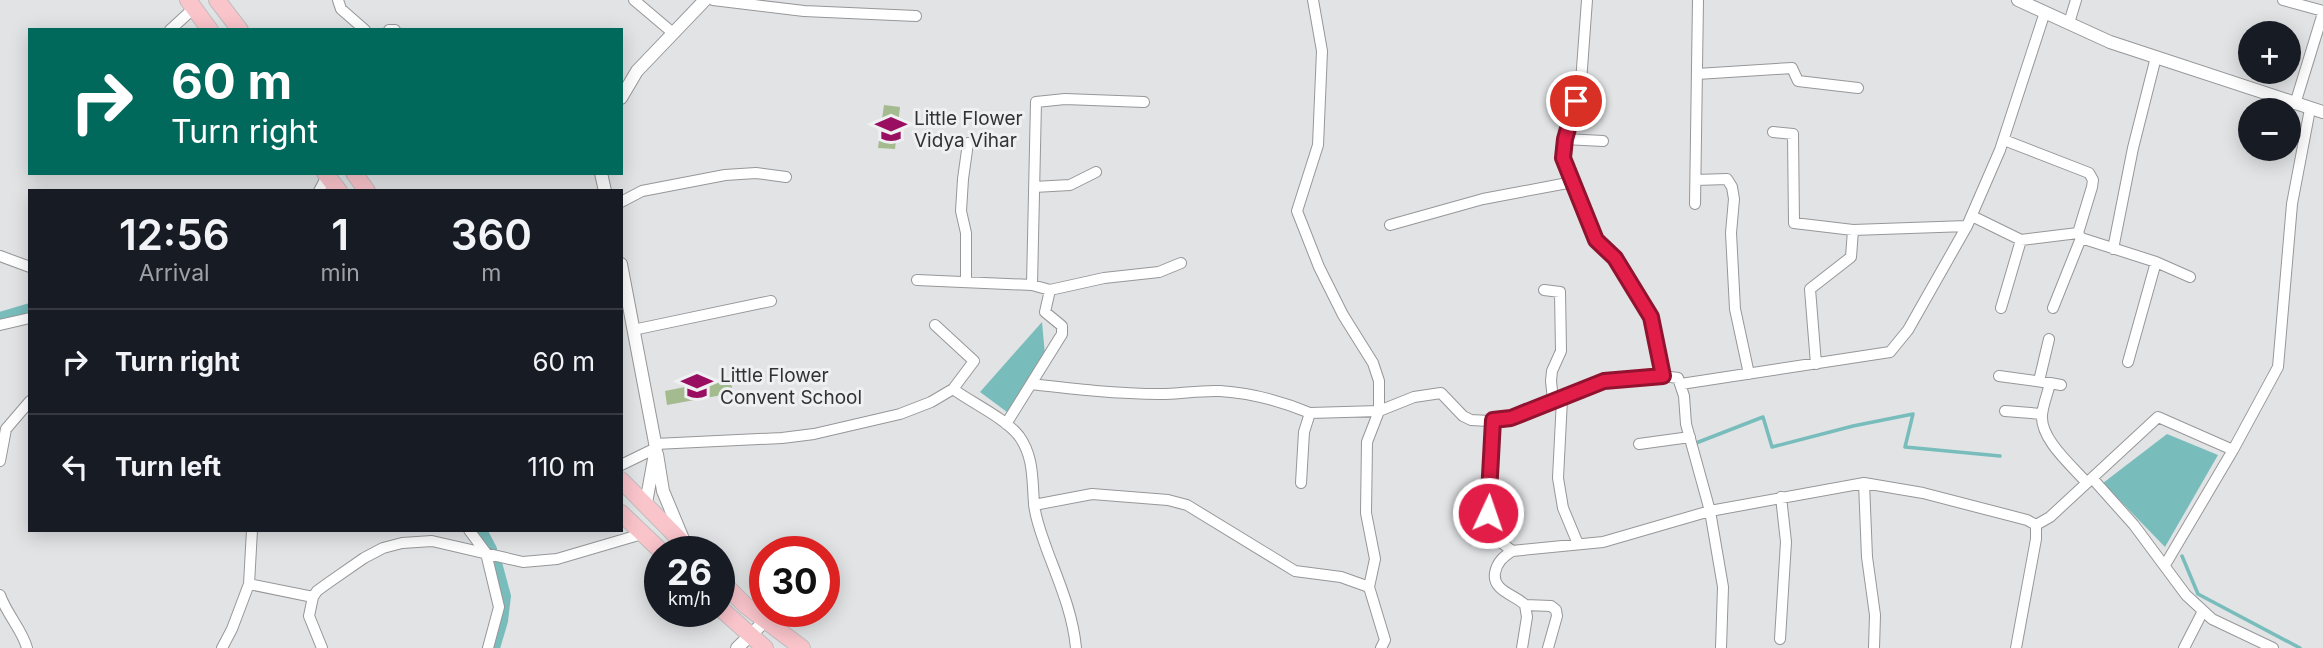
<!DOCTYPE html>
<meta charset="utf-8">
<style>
:root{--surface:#171b24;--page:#20242c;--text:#f1f3f6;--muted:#9ea1a6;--line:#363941}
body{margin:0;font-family:Inter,sans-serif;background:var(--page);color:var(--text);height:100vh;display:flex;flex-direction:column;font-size:26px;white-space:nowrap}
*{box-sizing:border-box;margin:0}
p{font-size:23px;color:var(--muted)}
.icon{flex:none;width:38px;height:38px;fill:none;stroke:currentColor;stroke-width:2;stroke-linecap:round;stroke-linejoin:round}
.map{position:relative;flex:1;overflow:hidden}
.details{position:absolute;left:28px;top:189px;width:595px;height:343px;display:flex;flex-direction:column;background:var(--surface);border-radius:0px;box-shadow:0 4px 18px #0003}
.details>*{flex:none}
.hud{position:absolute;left:28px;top:28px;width:595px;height:147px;border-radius:0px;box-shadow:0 4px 18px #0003;background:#00695c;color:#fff;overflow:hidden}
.buttons{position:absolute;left:2238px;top:21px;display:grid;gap:14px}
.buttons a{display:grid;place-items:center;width:63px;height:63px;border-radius:50%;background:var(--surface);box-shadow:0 4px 18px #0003;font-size:35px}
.speed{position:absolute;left:644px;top:536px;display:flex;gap:14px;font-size:35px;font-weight:700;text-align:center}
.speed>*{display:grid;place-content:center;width:91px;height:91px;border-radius:50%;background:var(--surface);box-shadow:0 4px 18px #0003;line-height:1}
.speed small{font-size:18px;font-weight:400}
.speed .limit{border:10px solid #d22;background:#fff;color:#111}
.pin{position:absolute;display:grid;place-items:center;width:60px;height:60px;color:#fff;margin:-30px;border:4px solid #fff;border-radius:50%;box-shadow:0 2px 7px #0007}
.me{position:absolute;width:77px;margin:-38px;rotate:3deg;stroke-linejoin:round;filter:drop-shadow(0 0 5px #0008)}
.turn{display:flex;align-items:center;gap:24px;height:147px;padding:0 28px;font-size:32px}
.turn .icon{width:91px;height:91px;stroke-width:2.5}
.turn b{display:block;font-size:49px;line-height:60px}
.eta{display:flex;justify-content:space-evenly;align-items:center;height:119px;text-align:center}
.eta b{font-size:42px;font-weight:600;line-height:49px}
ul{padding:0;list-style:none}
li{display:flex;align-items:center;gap:21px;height:105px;padding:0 28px;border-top:2px solid var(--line)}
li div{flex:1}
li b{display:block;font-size:26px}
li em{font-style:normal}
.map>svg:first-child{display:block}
.green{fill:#a4bb90}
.water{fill:#78bdbc}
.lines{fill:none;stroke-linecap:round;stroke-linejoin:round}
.stream{stroke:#78bdbc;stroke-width:3.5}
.canal{stroke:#78bdbc;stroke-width:10}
.minor-casing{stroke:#969799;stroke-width:12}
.tertiary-casing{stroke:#969799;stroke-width:14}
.primary-casing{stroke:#bebebe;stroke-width:18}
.minor{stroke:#fff;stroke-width:10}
.tertiary{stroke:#fff;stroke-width:12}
.primary{stroke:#fac4cb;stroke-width:16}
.route-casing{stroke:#92132f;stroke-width:18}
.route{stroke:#e11d48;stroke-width:12}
.labels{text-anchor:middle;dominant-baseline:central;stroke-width:6;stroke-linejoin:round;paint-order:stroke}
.poi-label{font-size:19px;fill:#333334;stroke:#eff0f2;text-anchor:start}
</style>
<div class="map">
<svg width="2323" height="648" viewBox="0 0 2323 648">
<rect width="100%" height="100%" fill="#e2e3e5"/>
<path class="green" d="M884 105 900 107 895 149 878 148Z
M730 378 733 393 667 405 665 391Z"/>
<path class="water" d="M1042 322 1045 355 1007 412 980 392Z
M2167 434 2218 455 2165 547 2103 483Z"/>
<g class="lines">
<path class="stream" d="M1696 443 1763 417 1772 447 1853 426 1913 414 1905 447 2000 456
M2182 556 2198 594 2300 648"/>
<path class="canal" d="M0 317 30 308
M482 530 492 549
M495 648 503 621 506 596 496 559"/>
<g class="minor-casing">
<path id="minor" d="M338 0 341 9 365 30
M634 0 673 33
M713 0 804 11 916 16
M1313 0 1322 51 1318 145 1297 211 1319 267 1343 315 1373 363 1379 381V411L1414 397 1441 393 1463 416 1471 420 1489 421 1511 418 1604 381 1663 376 1678 378 1684 396 1686 424 1710 511 1723 587 1721 648
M1587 0 1581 82 1565 139 1563 158 1596 240 1615 258 1651 317 1663 376
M2283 0 2323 11
M2069 23 2076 0
M170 30 194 8
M389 30H395
M1697 74 1792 68 1798 81 1858 88
M2295 104 2323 13
M1773 132 1793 134 1794 223 1853 230 1967 226
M1565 139 1603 141
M2004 140 2089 173 2093 180 2092 187 2078 233 2081 238 2156 262 2190 277
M1696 180 1727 179 1732 187 1734 199 1731 233 1735 309 1749 374
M1034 187 1070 185 1096 172
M319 191 327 176
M621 202 642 191 725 175 756 173 786 177
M1695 204 1698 0
M1972 216 2021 240 2078 233
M1390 225 1483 199 1573 182
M2113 249 2133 148 2156 57
M0 256 30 267
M917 280 1032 285 1050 290 1045 312 1062 326V334L1006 424
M966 282V233L961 211 963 179 968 143
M1032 285 1036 102 1065 99 1144 102
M1050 290 1104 278 1159 272 1181 263
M1544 290 1560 292 1561 351 1552 371 1551 381 1553 400
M2001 308 2021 240
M2053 308 2081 238
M0 325 30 318
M633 330 771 301
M2128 362 2156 262
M1816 364 1810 289 1851 257 1853 230
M1999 376 2050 383
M2039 381 2049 339
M1031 384C1074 389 1117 394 1160 394 1180 394 1200 390 1220 391 1251 393 1281 401 1310 413L1304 432 1301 483
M1681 384 1890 352 1908 330 1967 226 2000 150 2045 12
M2061 385 2050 383C2048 393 2043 404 2042 415 2040 439 2072 466 2087 483
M953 389C972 403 1005 418 1019 436 1034 457 1032 479 1034 503 1035 519 1042 535 1047 550 1059 582 1073 614 1076 648
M1562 399 1558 478 1563 508 1578 544
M2005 411 2042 414
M1493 420 1488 513 1496 538 1512 551
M655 444 782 438 814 434 900 414 931 402 953 389 974 361 935 325
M1639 444 1690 437
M0 461 6 429 30 401
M621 465 656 448
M2092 478 2134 525 2186 595 2212 619 2273 648
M1864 483 1867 557 1875 615 1874 648
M1034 505 1092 494 1168 500 1187 505 1295 571 1341 577 1369 587 1375 559 1366 513 1367 442 1379 411 1310 413
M2036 525 2050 517 2158 417 2233 450
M469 530 486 553 499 607 488 648
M2165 565 2233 450 2278 367 2292 204 2310 109
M249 584 313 597
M1369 587 1385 640 1381 648
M0 595C6 613 23 631 27 648
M1525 605 1551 606 1556 610 1557 616 1548 648
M1780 639 1786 542 1781 497
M222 648 232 629 249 584 252 530
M322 648 309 616 313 597 317 591 328 583 364 558 383 548 402 543 432 541 523 562 557 559 642 534
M1522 648 1527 617 1525 605C1516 595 1492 591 1495 573 1497 562 1503 557 1512 551L1603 542 1710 511 1864 483 1923 493 2027 520 2036 525V539L2016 648
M2184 648 2203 611"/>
</g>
<g class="tertiary-casing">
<path id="tertiary" d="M2018 0 2110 42 2323 112
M621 98 637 71 705 0
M601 173 605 191
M621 264 656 448 646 503
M657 454 663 491 683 539
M737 648 766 620"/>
</g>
<g class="primary-casing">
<path id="primary" d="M188 0 210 30
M217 0 240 30
M325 173 339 191
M354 173 367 191
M621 480 691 551
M621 513 661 551
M719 579 745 605 802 648
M719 607 765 648"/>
</g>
<use href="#minor" class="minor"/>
<use href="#tertiary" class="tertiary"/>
<use href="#primary" class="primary"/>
</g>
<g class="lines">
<g class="route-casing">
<path id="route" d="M1488 513 1493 420 1511 418 1604 381 1663 376 1651 317 1615 258 1596 240 1563 158 1565 139 1576 101"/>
</g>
<use href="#route" class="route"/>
</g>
<defs>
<g id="school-bare" transform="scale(2.415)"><path d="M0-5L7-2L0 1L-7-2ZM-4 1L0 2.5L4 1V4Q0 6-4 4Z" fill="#990e60" stroke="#eff0f2" stroke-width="2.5" paint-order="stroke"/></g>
</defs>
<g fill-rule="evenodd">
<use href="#school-bare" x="891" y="129"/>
<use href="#school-bare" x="697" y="386"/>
</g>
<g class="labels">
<g class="poi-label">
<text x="914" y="118">Little Flower<tspan x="914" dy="22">Vidya Vihar</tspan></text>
<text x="720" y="375">Little Flower<tspan x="720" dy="22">Convent School</tspan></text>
</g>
</g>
</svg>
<div class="buttons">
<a>+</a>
<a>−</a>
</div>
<div class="speed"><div>26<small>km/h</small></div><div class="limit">30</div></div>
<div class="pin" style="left:1576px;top:101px;background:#d93025"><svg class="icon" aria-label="arrive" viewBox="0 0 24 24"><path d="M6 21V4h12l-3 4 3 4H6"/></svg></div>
<svg class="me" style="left:1488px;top:513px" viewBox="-20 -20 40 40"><circle r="17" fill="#e11d48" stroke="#fff" stroke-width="3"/><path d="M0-11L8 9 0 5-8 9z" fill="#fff"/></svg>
<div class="hud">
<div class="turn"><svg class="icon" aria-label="right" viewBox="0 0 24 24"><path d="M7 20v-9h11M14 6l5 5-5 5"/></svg><div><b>60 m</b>Turn right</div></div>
</div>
<section class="details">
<div class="eta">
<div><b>12:56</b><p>Arrival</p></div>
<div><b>1</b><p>min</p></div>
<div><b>360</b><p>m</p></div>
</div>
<ul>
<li><svg class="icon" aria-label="right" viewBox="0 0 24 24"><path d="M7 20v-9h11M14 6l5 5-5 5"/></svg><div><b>Turn right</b></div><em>60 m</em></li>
<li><svg class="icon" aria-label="left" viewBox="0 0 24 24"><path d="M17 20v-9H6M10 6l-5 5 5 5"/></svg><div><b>Turn left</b></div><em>110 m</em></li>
</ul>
</section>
</div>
